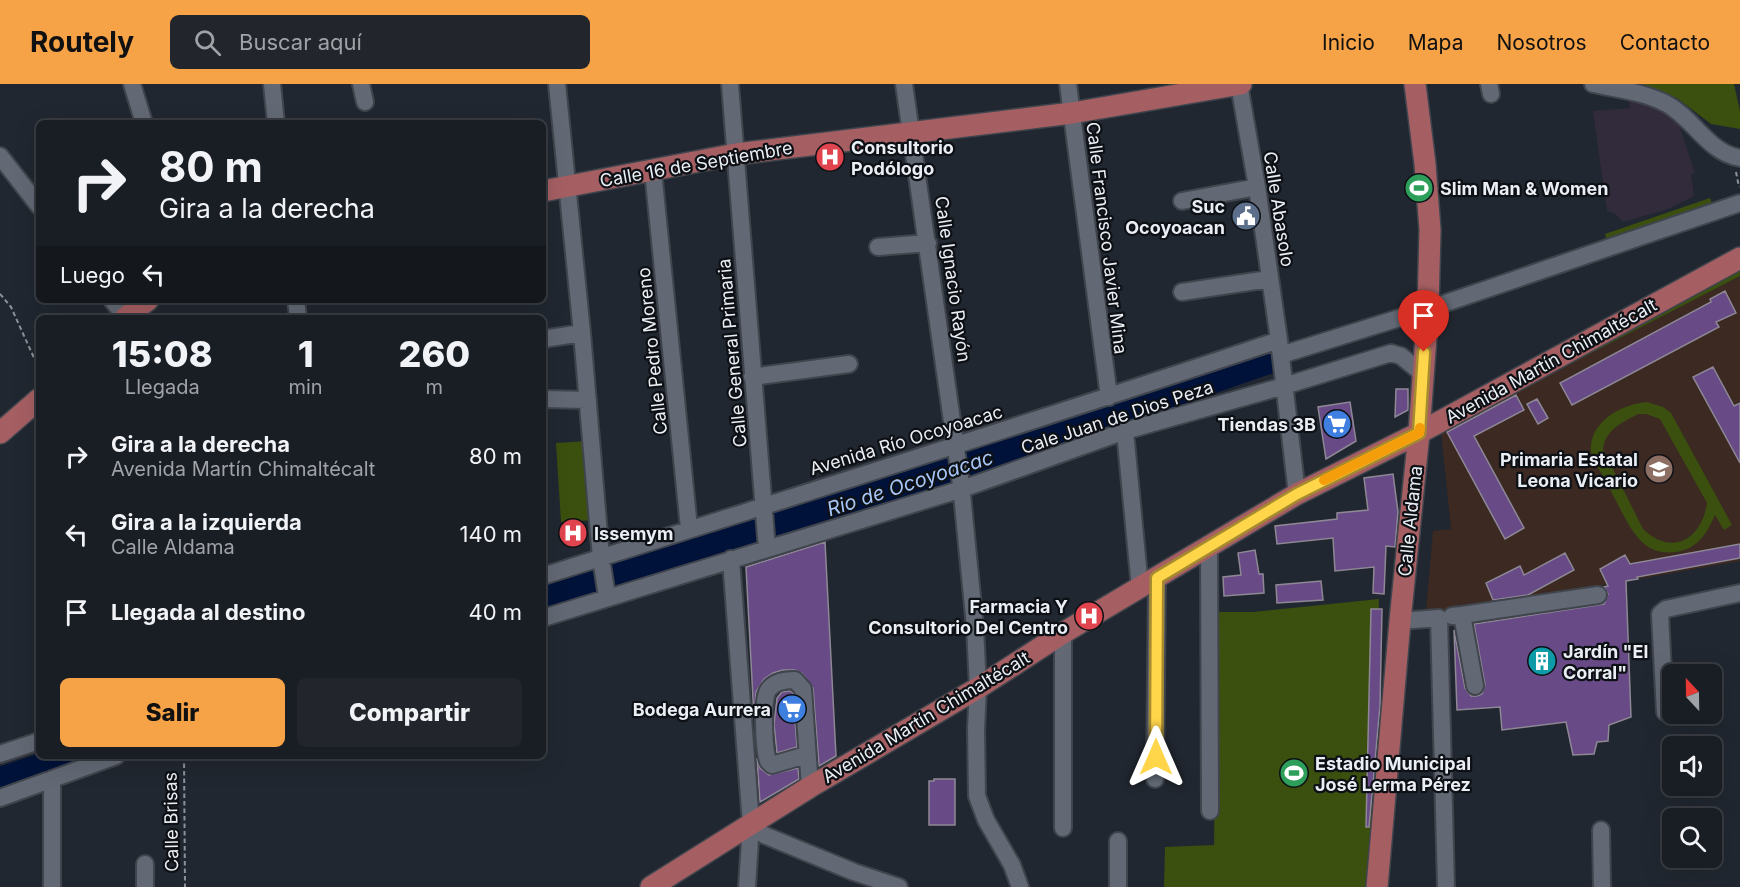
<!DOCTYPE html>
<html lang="es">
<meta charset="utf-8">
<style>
:root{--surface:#191d24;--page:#22262c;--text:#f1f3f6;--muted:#9fa2a6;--line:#373b41;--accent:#f6a247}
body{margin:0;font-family:Inter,sans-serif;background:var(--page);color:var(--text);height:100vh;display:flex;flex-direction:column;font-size:22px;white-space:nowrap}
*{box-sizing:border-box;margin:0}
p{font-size:20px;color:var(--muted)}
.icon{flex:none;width:33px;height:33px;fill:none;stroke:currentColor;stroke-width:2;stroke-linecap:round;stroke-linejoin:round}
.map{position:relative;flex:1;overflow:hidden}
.sheet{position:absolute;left:36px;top:231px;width:510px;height:444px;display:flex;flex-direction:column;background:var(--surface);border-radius:9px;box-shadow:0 6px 24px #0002,0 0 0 2px var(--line)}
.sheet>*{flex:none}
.top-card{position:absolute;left:36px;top:36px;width:510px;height:183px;border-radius:9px;box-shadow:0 6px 24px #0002,0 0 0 2px var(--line);background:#191d24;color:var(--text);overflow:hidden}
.needle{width:39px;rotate:338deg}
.controls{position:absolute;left:1662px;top:580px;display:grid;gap:12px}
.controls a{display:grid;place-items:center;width:60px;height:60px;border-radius:9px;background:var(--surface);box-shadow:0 6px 24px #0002,0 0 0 2px var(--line);font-size:30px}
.pin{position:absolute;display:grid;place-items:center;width:51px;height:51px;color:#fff;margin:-62px -26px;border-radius:50% 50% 50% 0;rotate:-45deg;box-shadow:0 0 6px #0007}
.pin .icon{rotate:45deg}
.me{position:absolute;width:66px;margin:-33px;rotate:0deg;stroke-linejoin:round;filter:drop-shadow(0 0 4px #0008)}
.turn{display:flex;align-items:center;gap:21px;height:126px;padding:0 24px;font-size:27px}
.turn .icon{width:78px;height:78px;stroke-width:2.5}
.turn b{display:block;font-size:42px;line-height:51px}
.then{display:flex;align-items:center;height:57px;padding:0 24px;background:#0003;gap:12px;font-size:22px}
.eta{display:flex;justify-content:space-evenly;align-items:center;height:102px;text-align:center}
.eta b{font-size:36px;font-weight:800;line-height:42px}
.cta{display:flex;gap:12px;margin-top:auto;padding:12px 24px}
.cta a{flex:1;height:69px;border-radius:9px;background:var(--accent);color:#111;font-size:24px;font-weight:800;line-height:69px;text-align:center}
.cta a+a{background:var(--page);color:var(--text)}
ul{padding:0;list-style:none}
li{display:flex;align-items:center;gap:18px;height:78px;padding:0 24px}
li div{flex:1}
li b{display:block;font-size:22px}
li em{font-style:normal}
header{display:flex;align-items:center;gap:36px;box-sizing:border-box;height:84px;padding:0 30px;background:var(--accent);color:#111}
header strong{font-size:28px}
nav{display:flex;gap:33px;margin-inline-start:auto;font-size:21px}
.search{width:420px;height:54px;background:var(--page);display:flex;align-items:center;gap:15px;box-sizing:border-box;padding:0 21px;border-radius:9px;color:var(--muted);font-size:22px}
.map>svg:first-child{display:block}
.commercial{fill:#312b3b}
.education{fill:#3b2922}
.green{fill:#3b4f0f;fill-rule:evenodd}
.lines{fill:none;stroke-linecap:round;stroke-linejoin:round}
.river{stroke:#001239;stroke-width:26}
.building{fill:#684a87;stroke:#8e8895;stroke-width:1.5}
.minor-casing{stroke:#40454d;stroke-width:20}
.major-casing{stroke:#40454d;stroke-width:24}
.path{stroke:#8c9199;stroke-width:2;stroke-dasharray:4.5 3;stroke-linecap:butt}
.minor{stroke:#626974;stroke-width:16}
.major{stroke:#a55f63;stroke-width:21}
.route-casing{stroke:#a68a30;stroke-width:15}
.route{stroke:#ffd54a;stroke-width:10}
.slow{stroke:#f59e0b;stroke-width:10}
.labels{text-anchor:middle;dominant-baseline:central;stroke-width:4.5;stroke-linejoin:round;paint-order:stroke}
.poi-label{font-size:18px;font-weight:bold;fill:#eaeef5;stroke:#0d1014;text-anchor:start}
.street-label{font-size:18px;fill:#eaeef5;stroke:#0d1014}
.water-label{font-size:20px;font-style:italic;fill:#a7c7f9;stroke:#0d1014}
</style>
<header>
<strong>Routely</strong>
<div class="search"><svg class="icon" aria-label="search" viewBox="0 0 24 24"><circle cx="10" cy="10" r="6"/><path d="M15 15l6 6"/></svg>Buscar aquí</div>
<nav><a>Inicio</a><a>Mapa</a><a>Nosotros</a><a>Contacto</a></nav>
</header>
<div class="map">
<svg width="1740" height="803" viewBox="0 0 1740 803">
<rect width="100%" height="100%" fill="#212730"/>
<path class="commercial" d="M1629 17 1666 24 1676 32 1695 89 1691 90 1694 112 1668 125 1623 138 1614 129 1607 127 1593 27 1630 24Z"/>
<path class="education" d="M1740 192V477L1457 527 1426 528 1433 447 1451 445 1441 347Z"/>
<path class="green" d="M1621 0H1734L1740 27V45L1711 40 1677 14Z
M1710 114 1718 136 1611 172 1605 150Z
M1740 176V192L1441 347Z
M1647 318 1663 323 1671 329 1732 441 1724 446 1715 431C1708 447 1700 462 1681 467 1642 476 1630 443 1615 415 1607 399 1598 385 1591 369 1588 338 1621 320 1647 318ZM1638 330H1646L1660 335 1707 419C1702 455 1672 473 1643 445L1603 365C1606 345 1622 339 1638 330Z
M588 357 595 436 561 438 556 359Z
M1379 515 1369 803H1164L1165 763 1214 761 1216 619 1213 532H1219V528H1253Z"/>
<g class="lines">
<path class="river" d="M543 514 981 377 1274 275
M0 696 73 672"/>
</g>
<path class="building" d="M1725 207 1736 229 1716 238 1719 243 1572 321 1560 299 1711 218 1710 215Z
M1713 283 1734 322 1740 319V379L1693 293Z
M1396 305H1408V326L1395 333Z
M1516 311 1524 326 1474 352 1524 444 1505 455 1447 348Z
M1537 315 1548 334 1538 340 1527 320Z
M1350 318 1356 357 1326 375 1318 323Z
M1393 390 1398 428 1395 463 1386 462 1384 510 1373 509 1374 483 1335 487 1333 454 1277 460 1275 442 1337 435V429L1368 426 1364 394Z
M825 458 836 672 819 682 813 604 802 589 795 586H783L773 589 764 595 756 608 754 634 746 483Z
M1740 460V474L1637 493 1638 495 1626 497 1631 633 1609 641 1608 657 1597 658 1594 670 1573 671 1566 638 1502 646 1500 623 1457 626 1454 546 1465 604 1471 612H1477L1482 610 1485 601 1474 540 1604 520 1608 510 1604 503 1608 502 1600 485 1625 471 1630 480Z
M1255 466 1259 490H1263L1264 509 1224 512 1223 493 1241 491 1238 469Z
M1565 469 1574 486 1528 511 1493 516 1486 499 1520 482 1524 491Z
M1321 497 1323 516 1277 519 1276 501Z
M1371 525H1382L1380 622 1369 743H1366Z
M790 607 793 609 797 663 777 669 774 640 777 614 782 608Z
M757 674 760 684 769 691 798 684 799 695 760 718Z
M934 695H955V741H929V697H934Z"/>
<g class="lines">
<g class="minor-casing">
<path id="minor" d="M132 0 144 39
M272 0 276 39
M361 0 365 18
M557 0 582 249 601 474 607 513
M730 0 767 465
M904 0 961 400 975 543 978 604 976 645 977 712 986 736 1012 781 1020 803
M1068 0 1109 313
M1239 0 1257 103 1279 256 1297 410
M1489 0 1491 10
M1593 0C1617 5 1643 8 1665 19 1694 34 1707 68 1740 74
M0 72 39 122
M653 87 689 444
M1182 117 1257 103
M878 163 928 159
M1182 208 1269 195
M112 216 126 234
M296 216 298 234
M543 255 582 249
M1281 271 1428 225 1740 119
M752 293 849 280
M543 315 588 316
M1125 347 1140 504
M1209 463 1210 727
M731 475 751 740 747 803
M543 492C788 414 1035 338 1279 256
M1462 531 1598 511
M1452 532 1462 531 1475 602
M543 534 962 405 1125 347 1284 302 1391 269 1401 272 1423 290
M1400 537 1439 534 1446 803
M1665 628 1660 530 1666 525 1740 509
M0 670 39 657
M806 671 772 681 768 677C764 665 761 614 769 605 775 597 786 596 795 596L803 605 810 703
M1155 695 1157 494
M0 714 116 672
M751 740 764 751 854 788 899 803
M1063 744V549
M1601 746 1602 803
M1118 757V803
M52 803V695
M145 803V780"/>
</g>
<g class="major-casing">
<path id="major" d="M543 107 736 70 1072 29 1241 0
M125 234 148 216
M0 349 39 315
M651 803 810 703 978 604 1063 549 1297 410 1419 349 1740 174
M1377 803 1400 537 1419 349 1428 225 1430 146 1425 80 1415 0"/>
</g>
<path class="path" d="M1736 88 1739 103
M0 210 11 223 39 285
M184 672 185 803"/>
<use href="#minor" class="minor"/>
<use href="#major" class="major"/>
</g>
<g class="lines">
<g class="route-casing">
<path id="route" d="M1156 673 1157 494 1297 410 1419 349 1424 268"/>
</g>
<use href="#route" class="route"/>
<path class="slow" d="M1324 396 1419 349 1420 344"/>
</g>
<defs>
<g id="hospital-disc" transform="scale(1.5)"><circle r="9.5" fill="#e0444e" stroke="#0d1014"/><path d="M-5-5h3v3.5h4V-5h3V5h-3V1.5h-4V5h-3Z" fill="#fff"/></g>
<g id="stadium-disc" transform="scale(1.5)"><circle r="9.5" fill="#2e9e5b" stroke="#0d1014"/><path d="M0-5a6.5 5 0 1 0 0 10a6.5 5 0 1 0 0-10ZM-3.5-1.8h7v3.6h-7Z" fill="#fff"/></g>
<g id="civic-disc" transform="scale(1.5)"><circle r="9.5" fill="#5c6f8a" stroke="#0d1014"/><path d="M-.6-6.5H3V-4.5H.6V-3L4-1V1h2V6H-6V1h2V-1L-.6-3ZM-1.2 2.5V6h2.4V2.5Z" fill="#fff"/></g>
<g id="supermarket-disc" transform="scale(1.5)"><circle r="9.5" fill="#3f7fe0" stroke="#0d1014"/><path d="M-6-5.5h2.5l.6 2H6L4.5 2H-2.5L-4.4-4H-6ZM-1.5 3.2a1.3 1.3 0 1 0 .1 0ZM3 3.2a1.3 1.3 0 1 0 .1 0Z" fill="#fff"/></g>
<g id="school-disc" transform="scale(1.5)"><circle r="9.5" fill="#8d6e63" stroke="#0d1014"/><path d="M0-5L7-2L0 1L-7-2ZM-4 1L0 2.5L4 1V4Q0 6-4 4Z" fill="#fff"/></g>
<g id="building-disc" transform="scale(1.5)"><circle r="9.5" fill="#0f9aa8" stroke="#0d1014"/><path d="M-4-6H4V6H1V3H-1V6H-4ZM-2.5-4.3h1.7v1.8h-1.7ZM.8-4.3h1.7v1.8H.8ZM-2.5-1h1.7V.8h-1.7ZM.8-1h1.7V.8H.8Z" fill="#fff"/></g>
</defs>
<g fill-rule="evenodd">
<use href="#hospital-disc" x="830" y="73"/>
<use href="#stadium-disc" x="1419" y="104"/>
<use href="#civic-disc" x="1246" y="132"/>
<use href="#supermarket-disc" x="1337" y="340"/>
<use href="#school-disc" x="1659" y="385"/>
<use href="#hospital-disc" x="573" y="449"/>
<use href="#hospital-disc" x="1089" y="532"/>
<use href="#building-disc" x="1542" y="577"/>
<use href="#supermarket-disc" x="792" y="625"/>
<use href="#stadium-disc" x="1294" y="689"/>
</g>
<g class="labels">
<g class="poi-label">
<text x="851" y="63">Consultorio<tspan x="851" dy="21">Podólogo</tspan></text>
<text x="1440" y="104">Slim Man &amp; Women</text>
<text x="1225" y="122" text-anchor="end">Suc<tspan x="1225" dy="21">Ocoyoacan</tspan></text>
<text x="1316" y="340" text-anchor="end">Tiendas 3B</text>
<text x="1638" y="375" text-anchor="end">Primaria Estatal<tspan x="1638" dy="21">Leona Vicario</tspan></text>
<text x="594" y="449">Issemym</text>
<text x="1068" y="522" text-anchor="end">Farmacia Y<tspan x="1068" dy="21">Consultorio Del Centro</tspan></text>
<text x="1563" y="567">Jardín "El<tspan x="1563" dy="21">Corral"</tspan></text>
<text x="771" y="625" text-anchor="end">Bodega Aurrera</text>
<text x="1315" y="679">Estadio Municipal<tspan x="1315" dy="21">José Lerma Pérez</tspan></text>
</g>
<g class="street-label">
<text transform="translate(696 80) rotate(-10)">Calle 16 de Septiembre</text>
<text transform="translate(1279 125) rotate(81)">Calle Abasolo</text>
<text transform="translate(1107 154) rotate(83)">Calle Francisco Javier Mina</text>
<text transform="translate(953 195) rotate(82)">Calle Ignacio Rayón</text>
<text transform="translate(652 267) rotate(-96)">Calle Pedro Moreno</text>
<text transform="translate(732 269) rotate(-95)">Calle General Primaria</text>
<text transform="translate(1551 277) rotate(-29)">Avenida Martín Chimaltécalt</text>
<text transform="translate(1117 333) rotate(-18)">Cale Juan de Dios Peza</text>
<text transform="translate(906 356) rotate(-17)">Avenida Río Ocoyoacac</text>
<text transform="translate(1410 437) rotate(-84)">Calle Aldama</text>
<text transform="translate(926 633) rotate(-31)">Avenida Martín Chimaltécalt</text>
<text transform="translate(171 738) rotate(-91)">Calle Brisas</text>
</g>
<g class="water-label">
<text transform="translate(910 399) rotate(-18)">Rio de Ocoyoacac</text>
</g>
</g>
</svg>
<div class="controls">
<a><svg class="needle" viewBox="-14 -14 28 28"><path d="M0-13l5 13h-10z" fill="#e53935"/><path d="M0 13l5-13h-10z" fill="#9fa2a6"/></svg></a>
<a><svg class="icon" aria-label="sound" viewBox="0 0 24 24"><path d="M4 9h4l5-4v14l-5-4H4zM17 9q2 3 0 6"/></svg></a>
<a><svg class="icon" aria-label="search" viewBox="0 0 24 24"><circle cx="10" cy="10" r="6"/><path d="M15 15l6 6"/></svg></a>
</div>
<div class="pin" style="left:1424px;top:268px;background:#d93025"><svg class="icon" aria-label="arrive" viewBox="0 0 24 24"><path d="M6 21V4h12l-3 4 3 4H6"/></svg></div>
<svg class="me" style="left:1156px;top:673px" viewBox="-20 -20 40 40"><path d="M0-17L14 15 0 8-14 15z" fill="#ffd54a" stroke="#fff" stroke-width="4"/></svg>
<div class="top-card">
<div class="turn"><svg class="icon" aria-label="right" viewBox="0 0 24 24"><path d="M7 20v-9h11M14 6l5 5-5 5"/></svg><div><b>80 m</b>Gira a la derecha</div></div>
<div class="then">Luego<svg class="icon" aria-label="left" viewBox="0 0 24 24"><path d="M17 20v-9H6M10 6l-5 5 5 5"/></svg></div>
</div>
<section class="sheet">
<div class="eta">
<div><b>15:08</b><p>Llegada</p></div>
<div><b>1</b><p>min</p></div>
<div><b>260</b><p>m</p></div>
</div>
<ul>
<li><svg class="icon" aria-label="right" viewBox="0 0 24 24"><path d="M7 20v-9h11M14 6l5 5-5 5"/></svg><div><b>Gira a la derecha</b><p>Avenida Martín Chimaltécalt</p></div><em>80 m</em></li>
<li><svg class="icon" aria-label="left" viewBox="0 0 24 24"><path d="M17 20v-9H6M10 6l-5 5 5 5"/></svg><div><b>Gira a la izquierda</b><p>Calle Aldama</p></div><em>140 m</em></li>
<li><svg class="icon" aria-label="arrive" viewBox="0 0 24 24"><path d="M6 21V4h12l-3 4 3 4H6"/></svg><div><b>Llegada al destino</b></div><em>40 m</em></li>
</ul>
<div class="cta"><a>Salir</a><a>Compartir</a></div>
</section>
</div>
